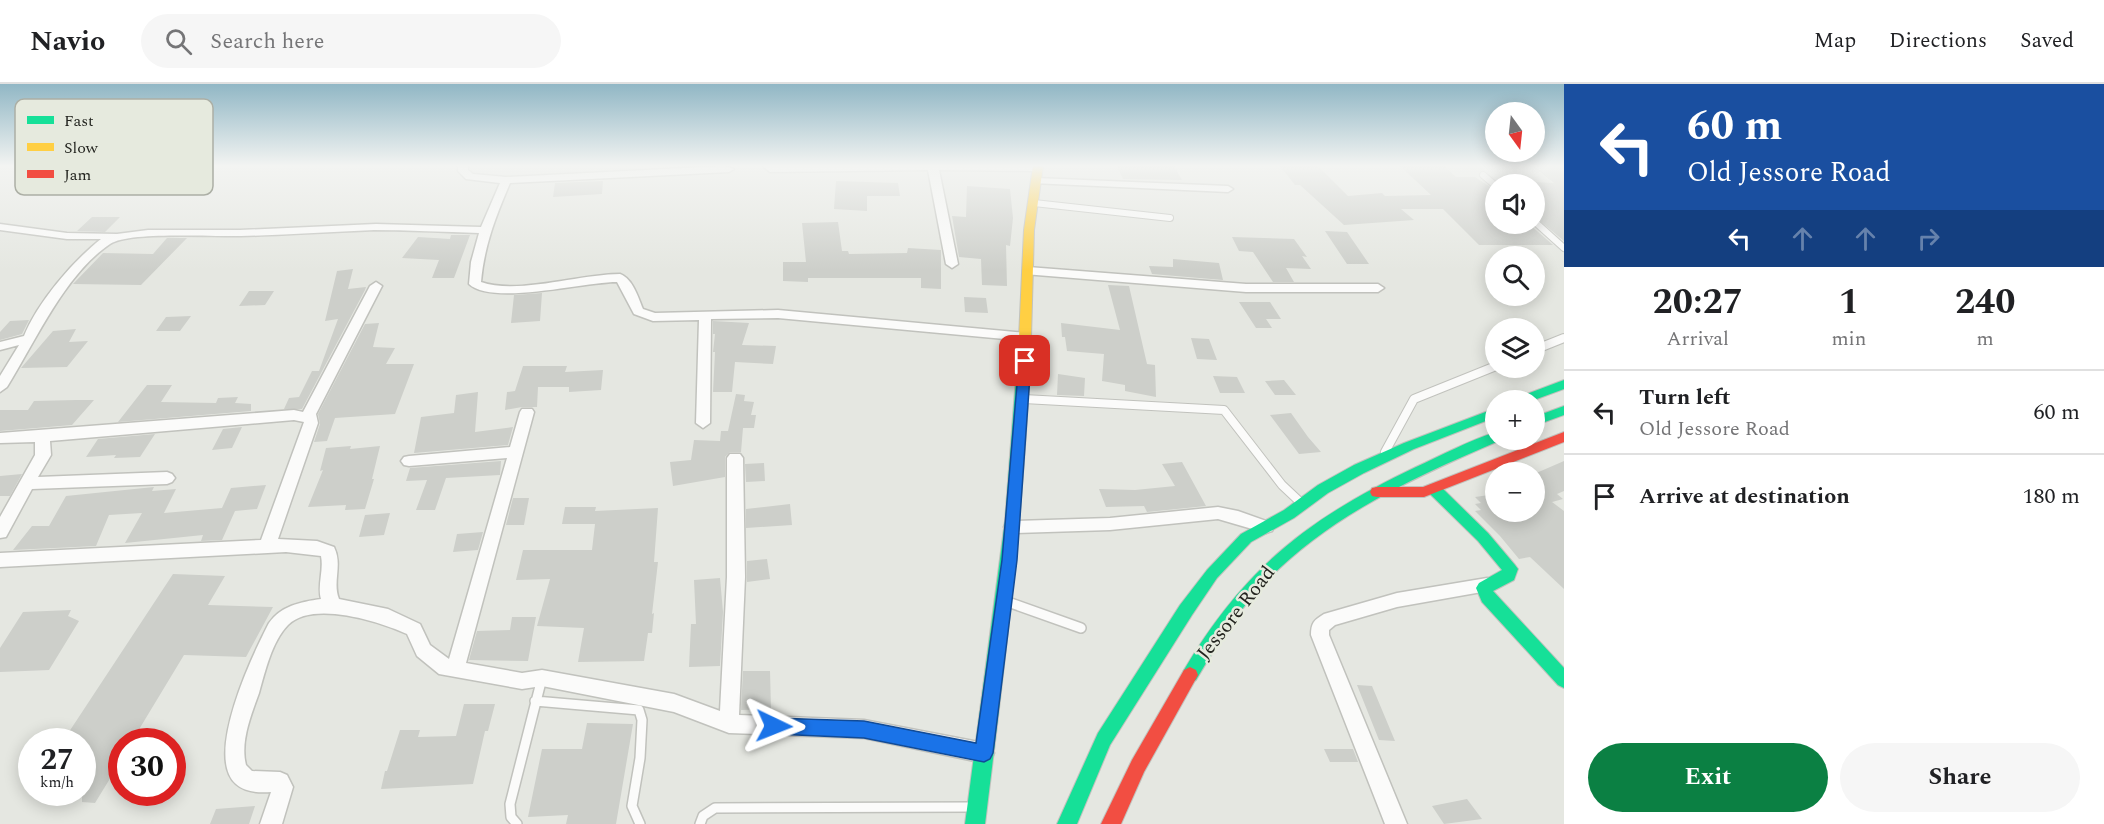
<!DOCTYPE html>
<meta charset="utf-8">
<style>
:root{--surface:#fff;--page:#f6f6f6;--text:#202124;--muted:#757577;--line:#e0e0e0;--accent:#0b8043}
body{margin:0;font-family:Spectral,serif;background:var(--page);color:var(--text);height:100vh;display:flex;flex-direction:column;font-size:22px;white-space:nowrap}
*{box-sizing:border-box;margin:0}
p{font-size:20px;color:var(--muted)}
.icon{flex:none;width:33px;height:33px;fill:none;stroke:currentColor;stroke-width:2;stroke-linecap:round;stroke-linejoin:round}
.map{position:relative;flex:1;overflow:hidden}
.side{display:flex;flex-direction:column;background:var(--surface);width:540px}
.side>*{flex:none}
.guide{background:#1a4fa0;color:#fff;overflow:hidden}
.needle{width:39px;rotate:165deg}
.tools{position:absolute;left:1485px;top:18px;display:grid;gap:12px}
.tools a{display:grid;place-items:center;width:60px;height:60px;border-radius:50%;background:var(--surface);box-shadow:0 3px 15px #0003;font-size:30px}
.speed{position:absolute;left:18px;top:644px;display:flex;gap:12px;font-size:30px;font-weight:700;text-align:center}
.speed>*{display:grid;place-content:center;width:78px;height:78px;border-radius:50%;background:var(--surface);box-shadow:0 3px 15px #0003;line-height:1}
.speed small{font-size:15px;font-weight:400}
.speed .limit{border:9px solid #d22;background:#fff;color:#111}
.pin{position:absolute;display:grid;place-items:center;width:51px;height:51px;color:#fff;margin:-26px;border-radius:12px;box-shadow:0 3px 9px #0006}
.me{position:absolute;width:66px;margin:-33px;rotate:92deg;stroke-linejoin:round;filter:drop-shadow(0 0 4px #0008)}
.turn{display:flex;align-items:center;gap:21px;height:126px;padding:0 24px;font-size:27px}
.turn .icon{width:78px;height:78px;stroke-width:2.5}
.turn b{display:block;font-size:42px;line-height:51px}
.lanes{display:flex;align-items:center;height:57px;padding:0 24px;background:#0003;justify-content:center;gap:30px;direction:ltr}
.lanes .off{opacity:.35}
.eta{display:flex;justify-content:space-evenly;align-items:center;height:102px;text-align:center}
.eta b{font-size:36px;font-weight:700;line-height:42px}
.button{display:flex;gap:12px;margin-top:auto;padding:12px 24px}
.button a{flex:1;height:69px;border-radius:36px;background:var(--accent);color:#fff;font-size:24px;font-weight:700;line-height:69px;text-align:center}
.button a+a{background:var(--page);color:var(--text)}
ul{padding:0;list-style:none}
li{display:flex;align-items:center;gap:18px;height:84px;padding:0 24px;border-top:2px solid var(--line)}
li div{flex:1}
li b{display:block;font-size:22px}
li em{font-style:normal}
header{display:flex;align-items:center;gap:36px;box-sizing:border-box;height:84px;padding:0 30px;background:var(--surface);border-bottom:2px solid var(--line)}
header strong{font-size:28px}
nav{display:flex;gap:33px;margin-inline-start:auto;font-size:21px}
.search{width:420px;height:54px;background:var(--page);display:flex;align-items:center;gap:15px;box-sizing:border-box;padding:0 21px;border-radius:33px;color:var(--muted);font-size:22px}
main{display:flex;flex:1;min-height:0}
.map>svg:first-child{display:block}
.building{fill:#cdcfca}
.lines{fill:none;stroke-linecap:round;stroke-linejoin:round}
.lane-far2-casing{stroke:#c1c2bd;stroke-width:8}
.lane-far1-casing{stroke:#c1c2bd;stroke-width:10}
.lane-casing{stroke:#c1c2bd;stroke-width:12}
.street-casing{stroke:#c1c2bd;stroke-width:3}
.fast-casing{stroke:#c1c2bd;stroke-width:2}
.slow-casing{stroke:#c1c2bd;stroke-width:2}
.jam-casing{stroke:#c1c2bd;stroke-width:2}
.lane-far2{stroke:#fbfbfa;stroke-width:6}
.lane-far1{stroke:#fbfbfa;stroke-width:8}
.lane{stroke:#fbfbfa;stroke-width:9}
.street{fill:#fbfbfa;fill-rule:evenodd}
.fast{fill:#16e098;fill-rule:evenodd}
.slow{fill:#ffcf43;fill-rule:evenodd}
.jam{fill:#f24e42;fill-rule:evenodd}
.route{fill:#1a73e8;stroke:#114b97;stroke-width:1.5}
.labels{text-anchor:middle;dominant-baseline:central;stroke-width:5;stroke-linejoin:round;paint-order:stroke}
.street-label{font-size:20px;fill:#23241f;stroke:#e6eade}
.key{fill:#e6eade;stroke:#acafa5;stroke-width:1.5}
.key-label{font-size:16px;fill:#23241f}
</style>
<header>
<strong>Navio</strong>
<div class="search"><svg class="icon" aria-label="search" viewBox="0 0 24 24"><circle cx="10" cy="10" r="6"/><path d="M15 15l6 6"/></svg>Search here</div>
<nav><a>Map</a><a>Directions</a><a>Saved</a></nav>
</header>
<main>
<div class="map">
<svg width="1564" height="740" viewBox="0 0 1564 740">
<rect width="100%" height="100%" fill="#e5e7e1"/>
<path class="building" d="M1117 82H1174L1182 96 1123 95Z
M1280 82H1318L1348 112 1382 109 1385 112 1431 111 1400 82H1444L1456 93H1475L1496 107V140H1529L1553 161H1479L1443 125H1401L1414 136 1344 141 1300 101H1295Z
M1538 86H1564V157L1534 132V98L1554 99Z
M603 97 602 110 553 113 555 99Z
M836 97 898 99 900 112H867V127L834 125Z
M967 102 1010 105 1013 134 1010 162 1006 161 1007 202 982 201 981 175 959 173 952 132 966 133Z
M92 133H120L105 148 77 147Z
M838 138 842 167H848L849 170 907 169 908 164 941 166V205L921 204V194H808V198L783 197V178H806L802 139Z
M1325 147 1347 148 1369 180H1347Z
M451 151H470L454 194H432L439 176 402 174 418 153 450 155Z
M1232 153 1294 155 1307 173 1302 172 1311 185 1286 184 1294 198H1273L1253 168 1239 167Z
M167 154H187L141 201 73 200 103 169 153 170Z
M1173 175 1219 179 1223 196 1152 190 1149 182 1173 183Z
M353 185 348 205 366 203 365 206 302 325H284L289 314 299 313 312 287H319L338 235 325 237 337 187Z
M1108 201 1129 202 1147 280 1155 281 1156 313 1125 307V301L1102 297 1104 270 1067 267 1065 253H1062L1061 239 1120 246Z
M249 207H274L265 221 239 222Z
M542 209 540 237 511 239 514 211Z
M964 213 986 214 988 229 965 228Z
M1239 218H1270L1281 235H1266L1272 244H1256Z
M191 232 180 247H156L166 233Z
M29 236 22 250 0 256V248L10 237Z
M713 237 749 239 742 261 776 262 773 280 735 278 732 308H713L715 268H713L715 250H713Z
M379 239 373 263 395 264 386 280H414L395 330 335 334 327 357 314 358 320 340 318 330 365 240Z
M76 245 69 258 88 257 67 283 21 284 53 247Z
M1191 254 1209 255 1217 276 1197 275Z
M523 282H567L565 288 603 286 601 306 569 308V303H538L537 323H522L505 326 507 308 515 307Z
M1058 290 1085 294 1084 312 1057 311Z
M1213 292 1237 293 1245 309H1220Z
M1284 296 1296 311H1275L1265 297Z
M147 301H172L161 318 216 319 218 314 238 313 235 319 251 320V327L118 338Z
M478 308 475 348 513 343 508 361 414 369 421 333 454 329 456 311Z
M736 310 745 311 744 317 754 318 751 331H756L754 344H743L741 368H730L725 373V393L673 402 670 378 691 376 694 356 720 357 721 347H728Z
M76 316H94L72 341 0 347V326H28L34 317Z
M1291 329 1308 353 1321 368 1299 370 1270 331Z
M242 343 232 364 212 366 223 345Z
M155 350 140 373 114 374 116 371 86 373 98 355Z
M351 362 350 365 380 362 372 395H374L365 425 345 426 346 421 308 423 323 386 320 387 326 364Z
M501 377 500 391 446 394 435 426H416L427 396 406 397 410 384Z
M1564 377V407L1557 410 1563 415 1552 418 1564 427V505L1530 473 1519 475 1500 452 1475 427 1481 426 1475 420 1481 419 1475 413 1496 410V428H1534V390Z
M1182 378 1206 422 1147 428 1144 422 1106 423 1099 405 1135 406 1175 402 1162 380Z
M764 379 765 397 746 398 745 380Z
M22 390 10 412H0V392Z
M266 401 257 425 235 427 222 456 201 457 203 451 125 459 142 429 109 431 96 462 13 466 32 442H49L66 412 154 403 152 407 176 405 164 429 222 424 231 404Z
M513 414H529L524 441H506Z
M790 420 792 441 746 444V425Z
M565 423H596L595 427 658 424 654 478H658L652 530 654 529 652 549H648L644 577 578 578 584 544 537 542 550 495 516 496 523 466H592L595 440H562Z
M390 429 384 451 359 453 365 431Z
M483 448 478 466 453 468 457 450Z
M767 475 770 495 747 498V477Z
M173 490 225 492 208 521 273 523 246 573 184 571 132 657H122V675L95 719 82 718V657H63Z
M720 494 723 528 720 582 689 583 691 540H696L694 496Z
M71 526 68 532 79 537 49 586 0 588V564L23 528Z
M512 533H536L528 577 469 576 477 547 510 546Z
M743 587H770L771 625 741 626Z
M1357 601 1372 602 1395 657 1379 656Z
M464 620H495L488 647H485L473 700 381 705 385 687H387L400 646H420L418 653 456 652Z
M587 639 633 640 616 740H566L568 731 528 733 542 665H582Z
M1324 665H1353L1358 678H1330Z
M1467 715 1482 735 1444 740 1432 722Z
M255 722 249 740H210L216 725Z"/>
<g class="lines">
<g class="lane-far2-casing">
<path id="lane-far2" d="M1483 91 1496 102
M1034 119 1170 134
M1534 137 1564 164"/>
</g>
<g class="lane-far1-casing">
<path id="lane-far1" d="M1534 266 1564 254
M1024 315 1224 326 1282 401 1299 417
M1385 368 1414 315 1496 282"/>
</g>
<g class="lane-casing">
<path id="lane" d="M1008 518 1081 544
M535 617 639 626 642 636 640 674 632 722 640 740
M517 740 511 733 510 720 542 594
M700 740 703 732 715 724 973 723"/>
</g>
<g class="street-casing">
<path id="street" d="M458 82H468V86L473 90 506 93 725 82 734 85 729 88 510 99C496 132 484 162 481 198 518 211 580 190 620 190 633 195 638 213 643 225L655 229 778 226 1026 249 1033 253 1026 257 778 234 711 235 710 339 703 344 696 339 699 236 653 237 634 230 617 198C584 198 492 222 469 200L471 178 479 149C444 148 408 146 374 146 329 148 285 151 241 152 215 153 129 147 110 160 65 190 35 258 7 303L0 308V292L19 261 0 266V258L24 252C38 218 72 178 101 155H67L0 146V140L67 149 117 150 148 146H240L376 140 481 143 500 99 466 95 458 87Z
M763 82H1042L1043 84 1038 87 939 86 958 180 952 184 946 180 928 86 770 88Z
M1036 94 1228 102 1233 105 1228 108 1032 99V95Z
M1028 183 1246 200H1378L1384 204 1378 208H1246L1024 190V184Z
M376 198 382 202 316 330 318 339 278 455 317 457 334 463C343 481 332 498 339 515L388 525 420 540 430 561 449 575 507 374 409 382 404 381 401 377 404 373 409 372 510 363 520 328 522 325H532L534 328 466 579 522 589 542 586 674 610 720 627 727 493V374L730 370H740L743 374 745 493 739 631 864 636 984 659 991 662 994 669 991 676 984 679 864 654 729 649 674 628 542 602 522 605 439 590 417 572 407 550C380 538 313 516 288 541 272 557 265 588 259 609 251 631 240 658 246 681L252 687 280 688 287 691 293 703 282 740H260L271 708C259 709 245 708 236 700 204 672 253 570 269 539 281 522 300 518 321 515 317 501 324 487 321 472L286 468 0 483V469L261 456 304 338 294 336 50 357 51 371 38 393 167 388 172 390 175 394 172 398 167 400 32 405 6 453 0 454V433L35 371V358L0 359V349L294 326 303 328 370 202Z
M1218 423 1238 427 1272 439 1274 443 1272 447 1266 449 1218 435 1110 446 1012 449 1006 447 1004 443 1006 439 1012 437 1110 434Z
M1487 494 1493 496 1496 501 1493 506 1397 523 1335 541 1329 546V551L1407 740H1385L1311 551C1311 539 1314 536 1324 530L1397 509Z"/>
</g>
<g class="fast-casing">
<path id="fast" d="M1025 250 1031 254C1025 417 1005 578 985 740H965L1005 437 1019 254Z
M1564 296V305L1534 316H1517L1519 313Z
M1564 322V331L1534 342V333Z
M1496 324V333L1414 365 1364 389 1328 409 1294 434 1251 458 1217 494 1192 531 1110 661 1077 740H1057L1098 649 1180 521 1207 486 1241 450 1284 426 1318 401 1354 381 1404 359Z
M1496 348V356H1501C1410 395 1317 437 1252 513 1230 539 1213 567 1196 596L1190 599 1184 596 1182 591 1184 586C1245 483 1309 434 1416 383 1442 371 1468 357 1496 348Z
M1434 400 1439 401 1488 449 1515 481 1518 485 1514 496 1493 507 1564 584V604L1558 601 1482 518 1476 504 1479 499 1502 486 1478 457 1429 409 1427 405 1429 401Z"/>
</g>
<g class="slow-casing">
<path id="slow" d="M1033 82H1043L1034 146 1031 254 1025 258 1019 254 1024 146Z"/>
</g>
<g class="jam-casing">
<path id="jam" d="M1564 348V358L1424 413H1377L1372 412 1370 408 1372 404 1377 403H1423Z
M1190 583 1196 586 1198 591 1144 688 1121 740H1101L1132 676 1184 586Z"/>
</g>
<use href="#lane-far2" class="lane-far2"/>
<use href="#lane-far1" class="lane-far1"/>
<use href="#lane" class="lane"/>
<use href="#street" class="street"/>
<use href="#fast" class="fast"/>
<use href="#slow" class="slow"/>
<use href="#jam" class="jam"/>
</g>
<linearGradient id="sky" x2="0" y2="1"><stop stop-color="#91b7c5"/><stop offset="0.44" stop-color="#f3f4f2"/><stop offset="1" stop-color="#f3f4f2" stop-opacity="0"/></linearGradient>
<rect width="1564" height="186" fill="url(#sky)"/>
<path class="route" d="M1025 273 1031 277 1017 476 993 669 990 675 984 678 864 654 774 650 768 648 765 642 768 636 774 634 864 637 976 659 1002 476 1019 277Z"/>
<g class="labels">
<g class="street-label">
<text transform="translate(1236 529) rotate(-52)">Jessore Road</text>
</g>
</g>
<rect x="15" y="15" width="198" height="96" rx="9" class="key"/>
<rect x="27" y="32" width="27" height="8" fill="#16e098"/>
<rect x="27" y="59" width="27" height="8" fill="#ffcf43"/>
<rect x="27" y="86" width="27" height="8" fill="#f24e42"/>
<g class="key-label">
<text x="64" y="42">Fast</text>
<text x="64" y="69">Slow</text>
<text x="64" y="96">Jam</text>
</g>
</svg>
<div class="tools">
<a><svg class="needle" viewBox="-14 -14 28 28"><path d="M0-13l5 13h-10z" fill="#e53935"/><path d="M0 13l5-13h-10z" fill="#757577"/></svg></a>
<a><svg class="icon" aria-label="sound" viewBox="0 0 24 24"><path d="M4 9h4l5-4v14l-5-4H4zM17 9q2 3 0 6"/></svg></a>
<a><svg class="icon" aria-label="search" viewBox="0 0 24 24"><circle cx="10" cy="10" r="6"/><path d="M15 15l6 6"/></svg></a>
<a><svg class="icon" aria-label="layers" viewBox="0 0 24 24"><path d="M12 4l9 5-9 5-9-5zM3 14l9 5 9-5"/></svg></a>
<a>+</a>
<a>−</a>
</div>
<div class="speed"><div>27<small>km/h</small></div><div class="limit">30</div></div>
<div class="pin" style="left:1025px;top:277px;background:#d93025"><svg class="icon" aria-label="arrive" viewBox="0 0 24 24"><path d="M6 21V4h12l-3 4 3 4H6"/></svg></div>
<svg class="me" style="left:774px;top:642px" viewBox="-20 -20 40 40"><path d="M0-17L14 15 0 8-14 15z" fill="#1a73e8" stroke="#fff" stroke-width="4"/></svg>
</div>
<section class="side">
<div class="guide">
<div class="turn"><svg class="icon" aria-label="left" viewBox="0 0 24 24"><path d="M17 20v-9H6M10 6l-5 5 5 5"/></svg><div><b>60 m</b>Old Jessore Road</div></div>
<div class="lanes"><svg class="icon" aria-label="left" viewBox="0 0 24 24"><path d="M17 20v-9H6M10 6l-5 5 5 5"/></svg><svg class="icon off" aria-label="ahead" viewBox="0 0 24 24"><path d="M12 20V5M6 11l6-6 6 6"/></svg><svg class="icon off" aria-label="ahead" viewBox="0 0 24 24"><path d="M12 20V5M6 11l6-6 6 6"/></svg><svg class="icon off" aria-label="right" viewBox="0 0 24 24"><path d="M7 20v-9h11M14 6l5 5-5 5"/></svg></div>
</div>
<div class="eta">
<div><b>20:27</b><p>Arrival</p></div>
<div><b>1</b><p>min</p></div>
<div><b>240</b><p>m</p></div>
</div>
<ul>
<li><svg class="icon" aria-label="left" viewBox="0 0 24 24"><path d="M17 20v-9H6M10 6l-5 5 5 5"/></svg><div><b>Turn left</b><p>Old Jessore Road</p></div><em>60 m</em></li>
<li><svg class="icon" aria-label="arrive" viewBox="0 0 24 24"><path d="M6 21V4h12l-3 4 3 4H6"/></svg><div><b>Arrive at destination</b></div><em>180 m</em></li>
</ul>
<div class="button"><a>Exit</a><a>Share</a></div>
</section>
</main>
